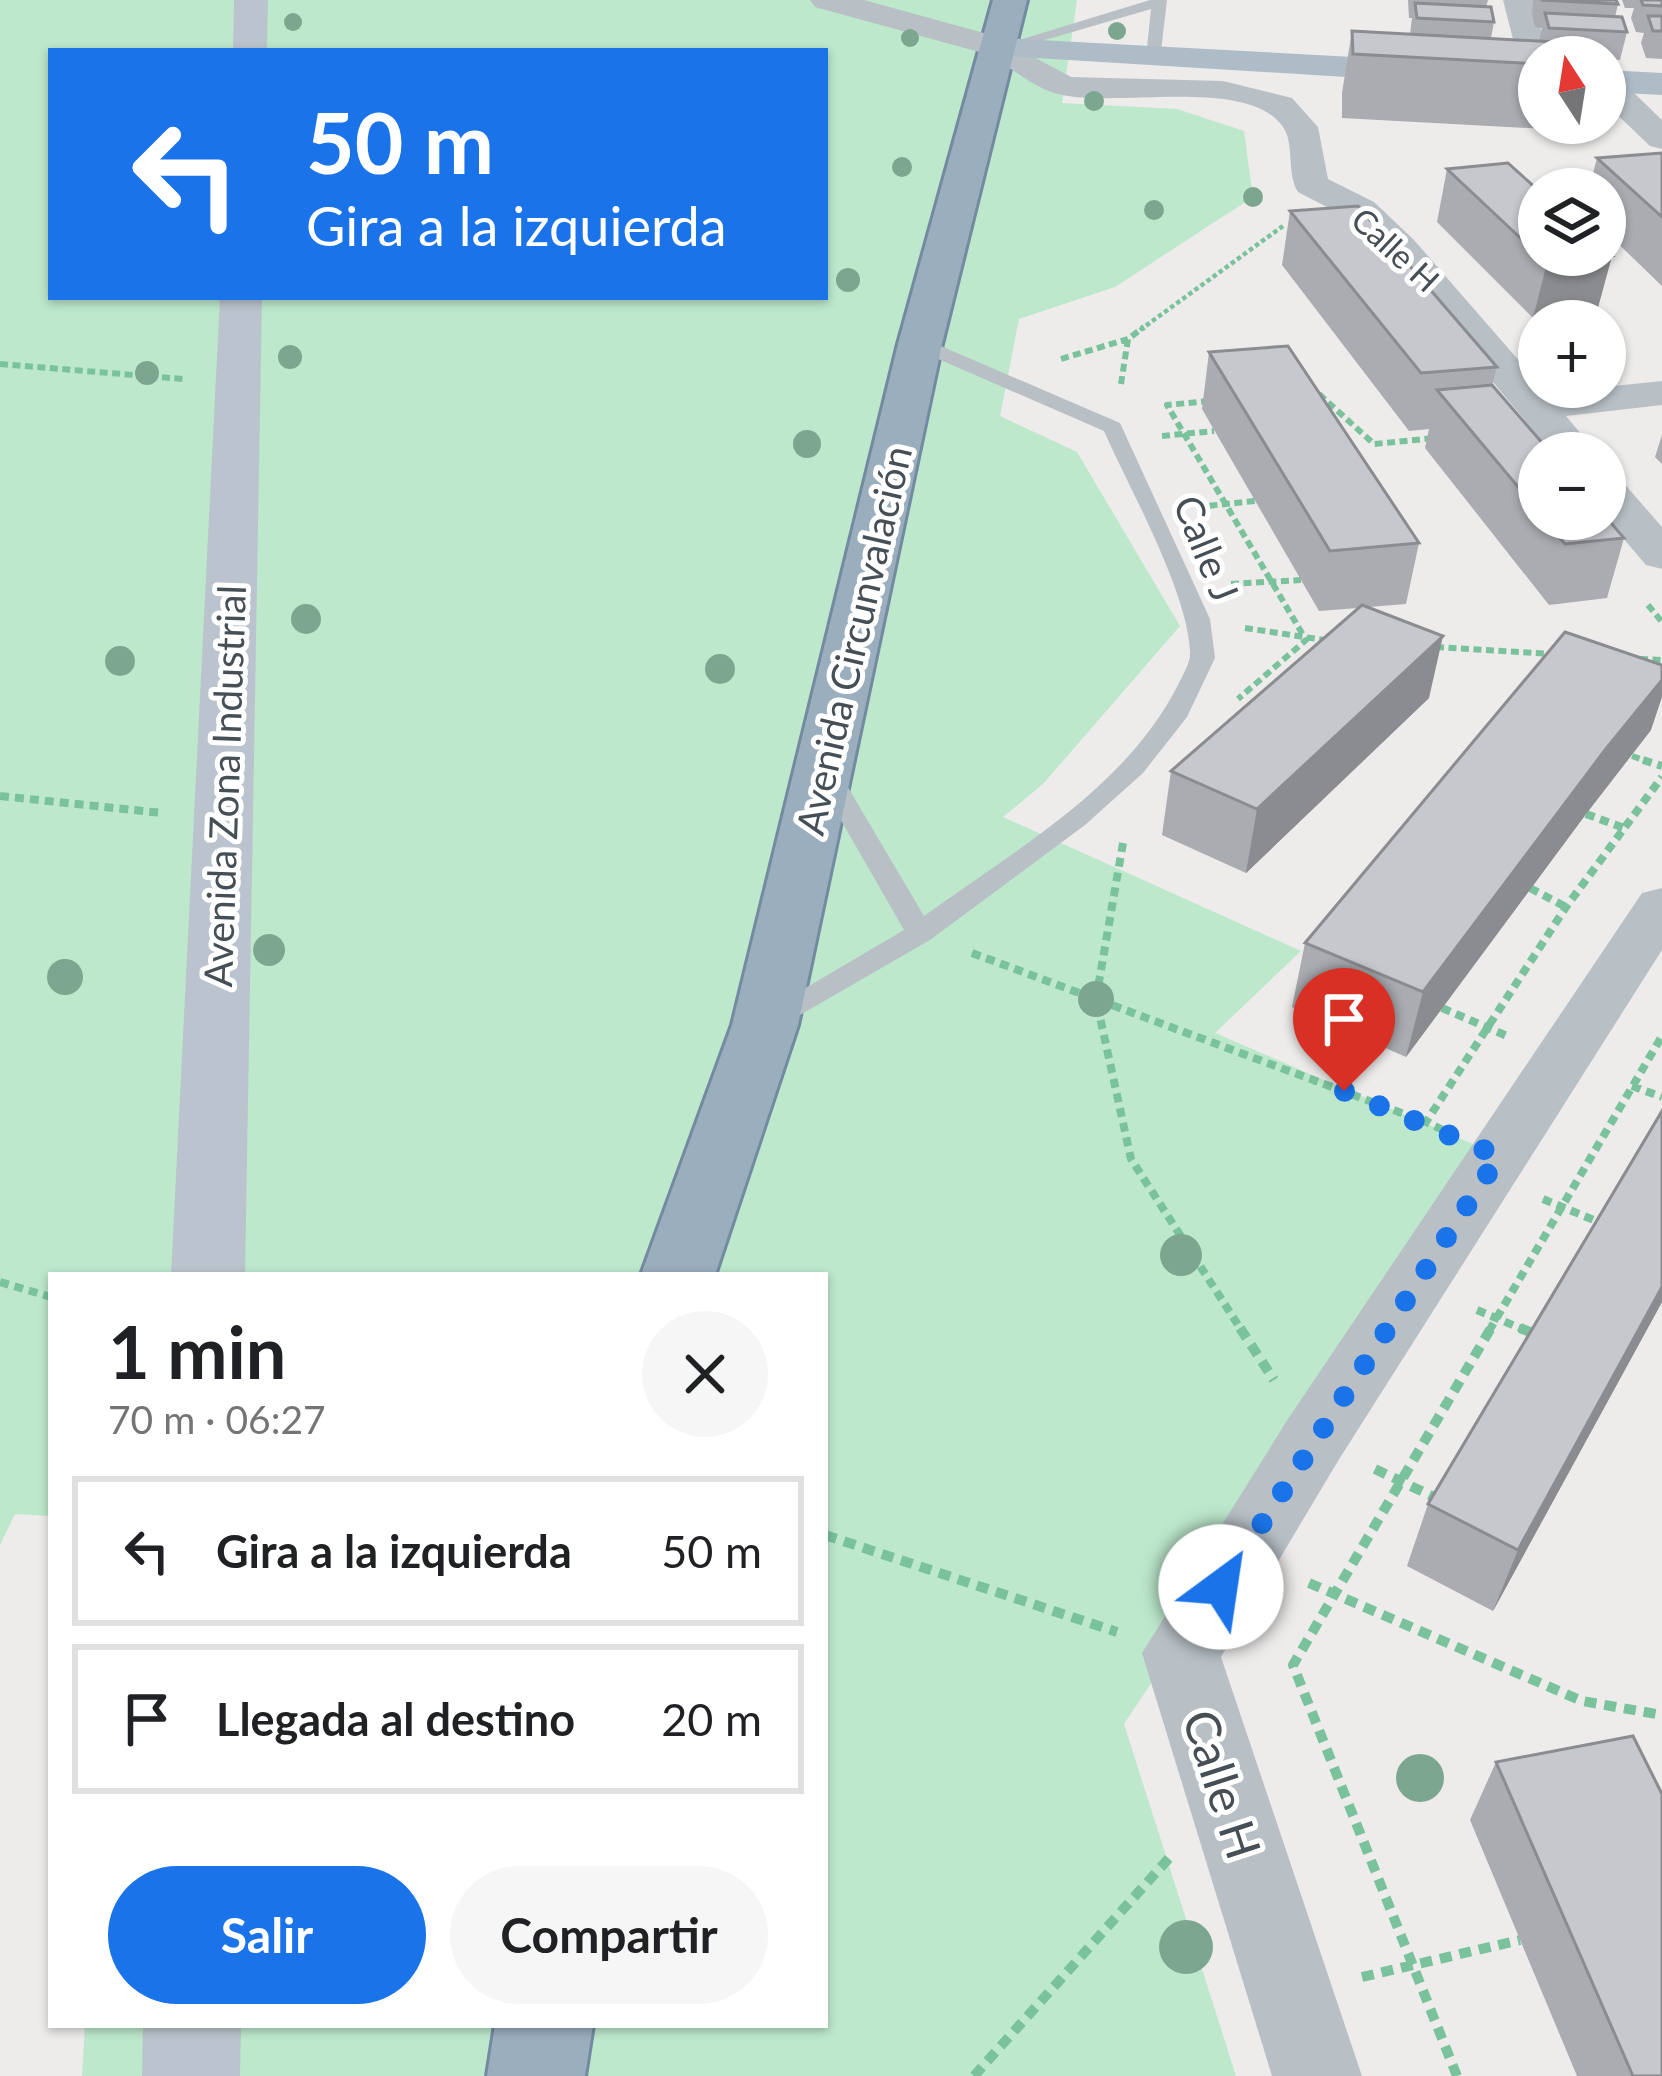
<!DOCTYPE html>
<html lang="es">
<meta charset="utf-8">
<style>
:root{--surface:#fff;--page:#f6f6f6;--text:#202124;--muted:#757577;--line:#e0e0e0;--accent:#1a73e8}
body{margin:0;font-family:Lato,sans-serif;background:var(--page);color:var(--text);height:100vh;display:flex;flex-direction:column;font-size:45px;white-space:nowrap}
*{box-sizing:border-box;margin:0}
p{font-size:39px;color:var(--muted)}
.icon{flex:none;width:66px;height:66px;fill:none;stroke:currentColor;stroke-width:2;stroke-linecap:round;stroke-linejoin:round}
.map{position:relative;flex:1;overflow:hidden}
.sheet{position:absolute;left:48px;top:1272px;width:780px;height:756px;display:flex;flex-direction:column;background:var(--surface);border-radius:0px;box-shadow:0 3px 9px #0004}
.sheet>*{flex:none}
.banner{position:absolute;left:48px;top:48px;width:780px;height:252px;border-radius:0px;box-shadow:0 3px 9px #0004;background:#1a73e8;color:#fff;overflow:hidden}
.needle{width:78px;rotate:348deg}
.tools{position:absolute;left:1518px;top:36px;display:grid;gap:24px}
.tools a{display:grid;place-items:center;width:108px;height:108px;border-radius:50%;background:var(--surface);box-shadow:0 3px 9px #0004;font-size:60px}
.pin{position:absolute;display:grid;place-items:center;width:102px;height:102px;color:#fff;margin:-123px -51px;border-radius:50% 50% 50% 0;rotate:-45deg;box-shadow:0 0 12px #0007}
.pin .icon{rotate:45deg}
.me{position:absolute;width:132px;margin:-66px;rotate:31deg;stroke-linejoin:round;filter:drop-shadow(0 0 9px #0008)}
.turn{display:flex;align-items:center;gap:42px;height:252px;padding:0 60px;font-size:54px}
.turn .icon{width:156px;height:156px;stroke-width:2.5}
.turn b{display:block;font-size:84px;line-height:102px}
.round{display:grid;place-items:center;flex:none;width:126px;height:126px;border-radius:63px;background:var(--page)}
.overview{display:flex;align-items:center;justify-content:space-between;height:204px;padding:0 60px}
h1{font-size:72px;font-weight:700;line-height:90px}
.button{display:flex;gap:24px;margin-top:auto;padding:24px 60px}
.button a{flex:1;height:138px;border-radius:72px;background:var(--accent);color:#fff;font-size:48px;font-weight:700;line-height:138px;text-align:center}
.button a+a{background:var(--page);color:var(--text)}
ul{padding:0;list-style:none}
li{display:flex;align-items:center;gap:36px;height:150px;margin:0 24px 18px;padding:0 36px;border:6px solid var(--line);border-radius:0px}
li div{flex:1}
li b{display:block;font-size:45px}
li em{font-style:normal}
.map>svg:first-child{display:block}
.green{fill:#bde8cc;fill-rule:evenodd}
.lines{fill:none;stroke-linecap:round;stroke-linejoin:round}
.trunk-casing{stroke:#738ba1;stroke-width:6}
.path-far3{stroke:#7ac29c;stroke-width:4.5;stroke-dasharray:4.5 3;stroke-linecap:butt}
.path-far2{stroke:#7ac29c;stroke-width:6;stroke-dasharray:8 4.5;stroke-linecap:butt}
.path-far1{stroke:#7ac29c;stroke-width:8;stroke-dasharray:9 6;stroke-linecap:butt}
.path{stroke:#7ac29c;stroke-width:10;stroke-dasharray:12 8;stroke-linecap:butt}
.service{fill:#b8c0c6;fill-rule:evenodd}
.minor{fill:#b8c0c6;fill-rule:evenodd}
.tertiary{fill:#b8c0c6;fill-rule:evenodd}
.secondary{fill:#bbc4ce;fill-rule:evenodd}
.primary{fill:#aebcc8;fill-rule:evenodd}
.trunk{fill:#9baebe;fill-rule:evenodd}
.tree{fill:#7da690}
.wall{fill:#aaacb1}
.shaded-wall{fill:#8b8c90}
.building{fill:#c6c8ce;stroke:#8b8c90;stroke-width:3}
.route{stroke:#1a73e8;stroke-width:21;stroke-dasharray:0 37.8}
.labels{text-anchor:middle;dominant-baseline:central;stroke-width:10;stroke-linejoin:round;paint-order:stroke}
.far-street-label{font-size:33px;fill:#464f56;stroke:#fff}
.street-label{font-size:39px;fill:#464f56;stroke:#fff}
.near-street-label{font-size:48px;fill:#464f56;stroke:#fff}
</style>
<div class="map">
<svg width="1662" height="2076" viewBox="0 0 1662 2076">
<rect width="100%" height="100%" fill="#eeebeb"/>
<path class="green" d="M0 0H1077L1062 103 1177 109 1244 131 1253 197 1115 287 1019 319 1000 416 1077 452 1180 626 1043 784 1003 817 1301 951 1215 1033 1494 1153 1416 1285 1124 1724 1236 2076H82L85 2025H825V1275H51V1516L15 1514 0 1545ZM51 51H825V297H51Z"/>
<g class="lines">
<g class="trunk-casing">
<path id="trunk" d="M993 0H1027L942 344 798 1025 715 1275H641L732 1025 898 344Z
M495 2025H593L585 2076H487Z"/>
</g>
<path class="path-far3" d="M1140 330 1283 226"/>
<path class="path-far2" d="M1061 359 1128 339
M0 364 183 379
M1121 384 1128 339 1144 327
M1319 394 1374 444 1434 438
M1209 401 1167 405 1306 640 1238 699
M1162 436 1214 431
M1197 507 1255 501
M1231 584 1301 580
M1648 605 1662 622
M1245 628 1331 641
M1436 647 1553 654
M1640 659 1662 660
M1632 756 1652 763"/>
<path class="path-far1" d="M1643 760 1662 766
M0 796 162 813
M1586 814 1624 828
M1123 843 1096 999 1131 1159 1242 1331
M1530 888 1566 907
M972 953 1426 1122
M1442 1008 1507 1036
M1632 1086 1662 1097
M1443 1130 1426 1122 1566 907 1662 777
M1543 1199 1601 1223
M0 1282 51 1297
M1477 1310 1527 1331
M1489 1331 1662 1036"/>
<path class="path" d="M1240 1328 1274 1380
M1520 1328 1535 1334
M1375 1469 1438 1499
M825 1535 1117 1632
M1309 1583 1582 1701 1662 1715
M1362 1977 1520 1940
M974 2076 1169 1858
M1457 2076 1293 1665 1491 1328"/>
<path class="service" d="M1150 0H1167L1160 60 1146 57 1151 9 1001 53 993 48Z
M913 340H927L1120 423 1210 619 1215 658 1187 717 1143 773 1085 825 930 940 767 1034 756 1031 752 1024 756 1017 904 930 811 768 815 762H833L924 916C1015 850 1126 788 1178 685 1183 674 1191 663 1190 651 1187 590 1130 490 1104 431L913 348Z"/>
<path class="minor" d="M1503 0H1533L1549 57H1539V88L1523 78Z
M1001 39 1071 77 1223 81 1292 98 1318 127 1328 179 1374 202 1414 240 1547 393 1662 381V405L1566 416 1597 453H1552L1388 256 1348 218 1298 192C1285 171 1297 140 1279 122 1239 79 1119 107 1062 95 1035 89 1013 69 990 55L985 48 990 41Z
M1605 83 1630 89 1662 120V149L1650 146 1605 103Z
M1605 476 1621 480 1662 527V569L1646 565 1605 517Z
M1662 888V950L1338 1461 1221 1657 1362 2076H1272L1142 1653 1288 1419 1642 893Z"/>
<path class="tertiary" d="M810 0H864L1013 41 1018 48 1013 55 1001 58 815 7Z"/>
<path class="secondary" d="M234 0H268L267 51H233Z
M220 297H262L245 1275H171Z
M143 2025H241L240 2076H142Z"/>
<path class="primary" d="M1001 38 1539 67V89L989 55 984 48 989 41Z
M1605 70 1662 73V95L1605 92Z"/>
<use href="#trunk" class="trunk"/>
</g>
<g class="tree">
<circle cx="293" cy="22" r="9"/>
<circle cx="1117" cy="31" r="9"/>
<circle cx="910" cy="38" r="9"/>
<circle cx="1094" cy="101" r="10"/>
<circle cx="902" cy="167" r="10"/>
<circle cx="1253" cy="197" r="10"/>
<circle cx="1154" cy="210" r="10"/>
<circle cx="848" cy="280" r="12"/>
<circle cx="290" cy="357" r="12"/>
<circle cx="147" cy="373" r="12"/>
<circle cx="807" cy="444" r="14"/>
<circle cx="306" cy="619" r="15"/>
<circle cx="120" cy="661" r="15"/>
<circle cx="720" cy="669" r="15"/>
<circle cx="269" cy="950" r="16"/>
<circle cx="65" cy="977" r="18"/>
<circle cx="1096" cy="999" r="18"/>
<circle cx="1181" cy="1255" r="21"/>
<circle cx="1420" cy="1778" r="24"/>
<circle cx="1186" cy="1947" r="27"/>
</g>
<path class="wall" d="M1408 0H1488L1486 7 1494 22 1491 38 1539 41 1542 28 1535 27 1532 13 1533 0H1616L1618 4 1615 17 1627 32 1620 60 1605 59V57H1539V123H1585L1583 131 1342 118V93L1352 31 1410 34 1412 18H1409Z
M1622 0H1662V59L1646 58 1641 43 1644 33 1636 32 1631 18 1634 8H1625Z
M1662 153V286L1605 231V189H1589L1597 158Z
M1447 169 1612 256 1597 311 1533 318 1437 222Z
M1290 211 1497 367 1492 386 1539 453V519H1605L1624 538 1607 598 1549 605 1425 448 1429 429 1409 431 1282 265Z
M1209 352 1419 543 1406 604 1369 607 1429 698 1246 873 1162 835 1171 771 1358 608 1319 611 1202 409Z
M1662 435V464L1655 457Z
M1651 730 1586 814 1406 1057 1292 1007 1305 943Z
M1662 1302 1493 1611 1407 1566 1428 1504Z
M1496 1762 1662 2076H1577L1470 1820Z"/>
<path class="shaded-wall" d="M1612 256 1597 311 1533 318 1547 263Z
M1443 636 1429 698 1246 873 1257 809Z
M1662 680V697L1651 730 1586 814 1406 1057 1423 992 1605 750Z
M1662 1287V1302L1493 1611 1518 1550Z"/>
<path class="building" d="M1541 0H1616L1618 4Z
M1641 0H1662V6L1643 5Z
M1415 3 1491 7 1494 22 1417 18Z
M1545 13 1622 17 1627 32 1549 28Z
M1648 16H1662V31H1653Z
M1352 31 1592 44 1596 57H1539V64L1353 54Z
M1662 153V217L1597 158Z
M1508 163 1539 191V255H1605V250L1612 256 1547 263 1447 169Z
M1358 206 1497 367 1421 373 1290 211Z
M1288 346 1419 543 1330 551 1209 352Z
M1492 385 1551 453H1539V512L1437 390Z
M1605 516 1624 538 1565 544 1544 519H1605Z
M1362 605 1443 636 1257 809 1171 771Z
M1565 632 1662 665V680L1605 750 1423 992 1305 943Z
M1662 1111V1287L1518 1550 1428 1504Z
M1633 1736 1662 1794V2076H1633L1496 1762Z"/>
<g class="lines">
<path class="route" d="M1221 1587 1499 1156 1344 1091"/>
</g>
<g class="labels">
<g class="far-street-label">
<text transform="translate(1396 249) rotate(43)">Calle H</text>
</g>
<g class="street-label">
<text transform="translate(1207 548) rotate(68)">Calle J</text>
<text transform="translate(853 640) rotate(-77)">Avenida Circunvalación</text>
<text transform="translate(224 786) rotate(-88)">Avenida Zona Industrial</text>
</g>
<g class="near-street-label">
<text transform="translate(1223 1784) rotate(72)">Calle H</text>
</g>
</g>
</svg>
<div class="tools">
<a><svg class="needle" viewBox="-14 -14 28 28"><path d="M0-13l5 13h-10z" fill="#e53935"/><path d="M0 13l5-13h-10z" fill="#757577"/></svg></a>
<a><svg class="icon" aria-label="layers" viewBox="0 0 24 24"><path d="M12 4l9 5-9 5-9-5zM3 14l9 5 9-5"/></svg></a>
<a>+</a>
<a>−</a>
</div>
<div class="pin" style="left:1344px;top:1091px;background:#d93025"><svg class="icon" aria-label="arrive" viewBox="0 0 24 24"><path d="M6 21V4h12l-3 4 3 4H6"/></svg></div>
<svg class="me" style="left:1221px;top:1587px" viewBox="-20 -20 40 40"><circle r="19" fill="#fff"/><path d="M0-13L10 11 0 6-10 11z" fill="#1a73e8"/></svg>
<div class="banner">
<div class="turn"><svg class="icon" aria-label="left" viewBox="0 0 24 24"><path d="M17 20v-9H6M10 6l-5 5 5 5"/></svg><div><b>50 m</b>Gira a la izquierda</div></div>
</div>
<section class="sheet">
<div class="overview"><div><h1>1 min</h1><p>70 m · 06:27</p></div><a class="round"><svg class="icon" aria-label="close" viewBox="0 0 24 24"><path d="M6 6l12 12M18 6L6 18"/></svg></a></div>
<ul>
<li><svg class="icon" aria-label="left" viewBox="0 0 24 24"><path d="M17 20v-9H6M10 6l-5 5 5 5"/></svg><div><b>Gira a la izquierda</b></div><em>50 m</em></li>
<li><svg class="icon" aria-label="arrive" viewBox="0 0 24 24"><path d="M6 21V4h12l-3 4 3 4H6"/></svg><div><b>Llegada al destino</b></div><em>20 m</em></li>
</ul>
<div class="button"><a>Salir</a><a>Compartir</a></div>
</section>
</div>
